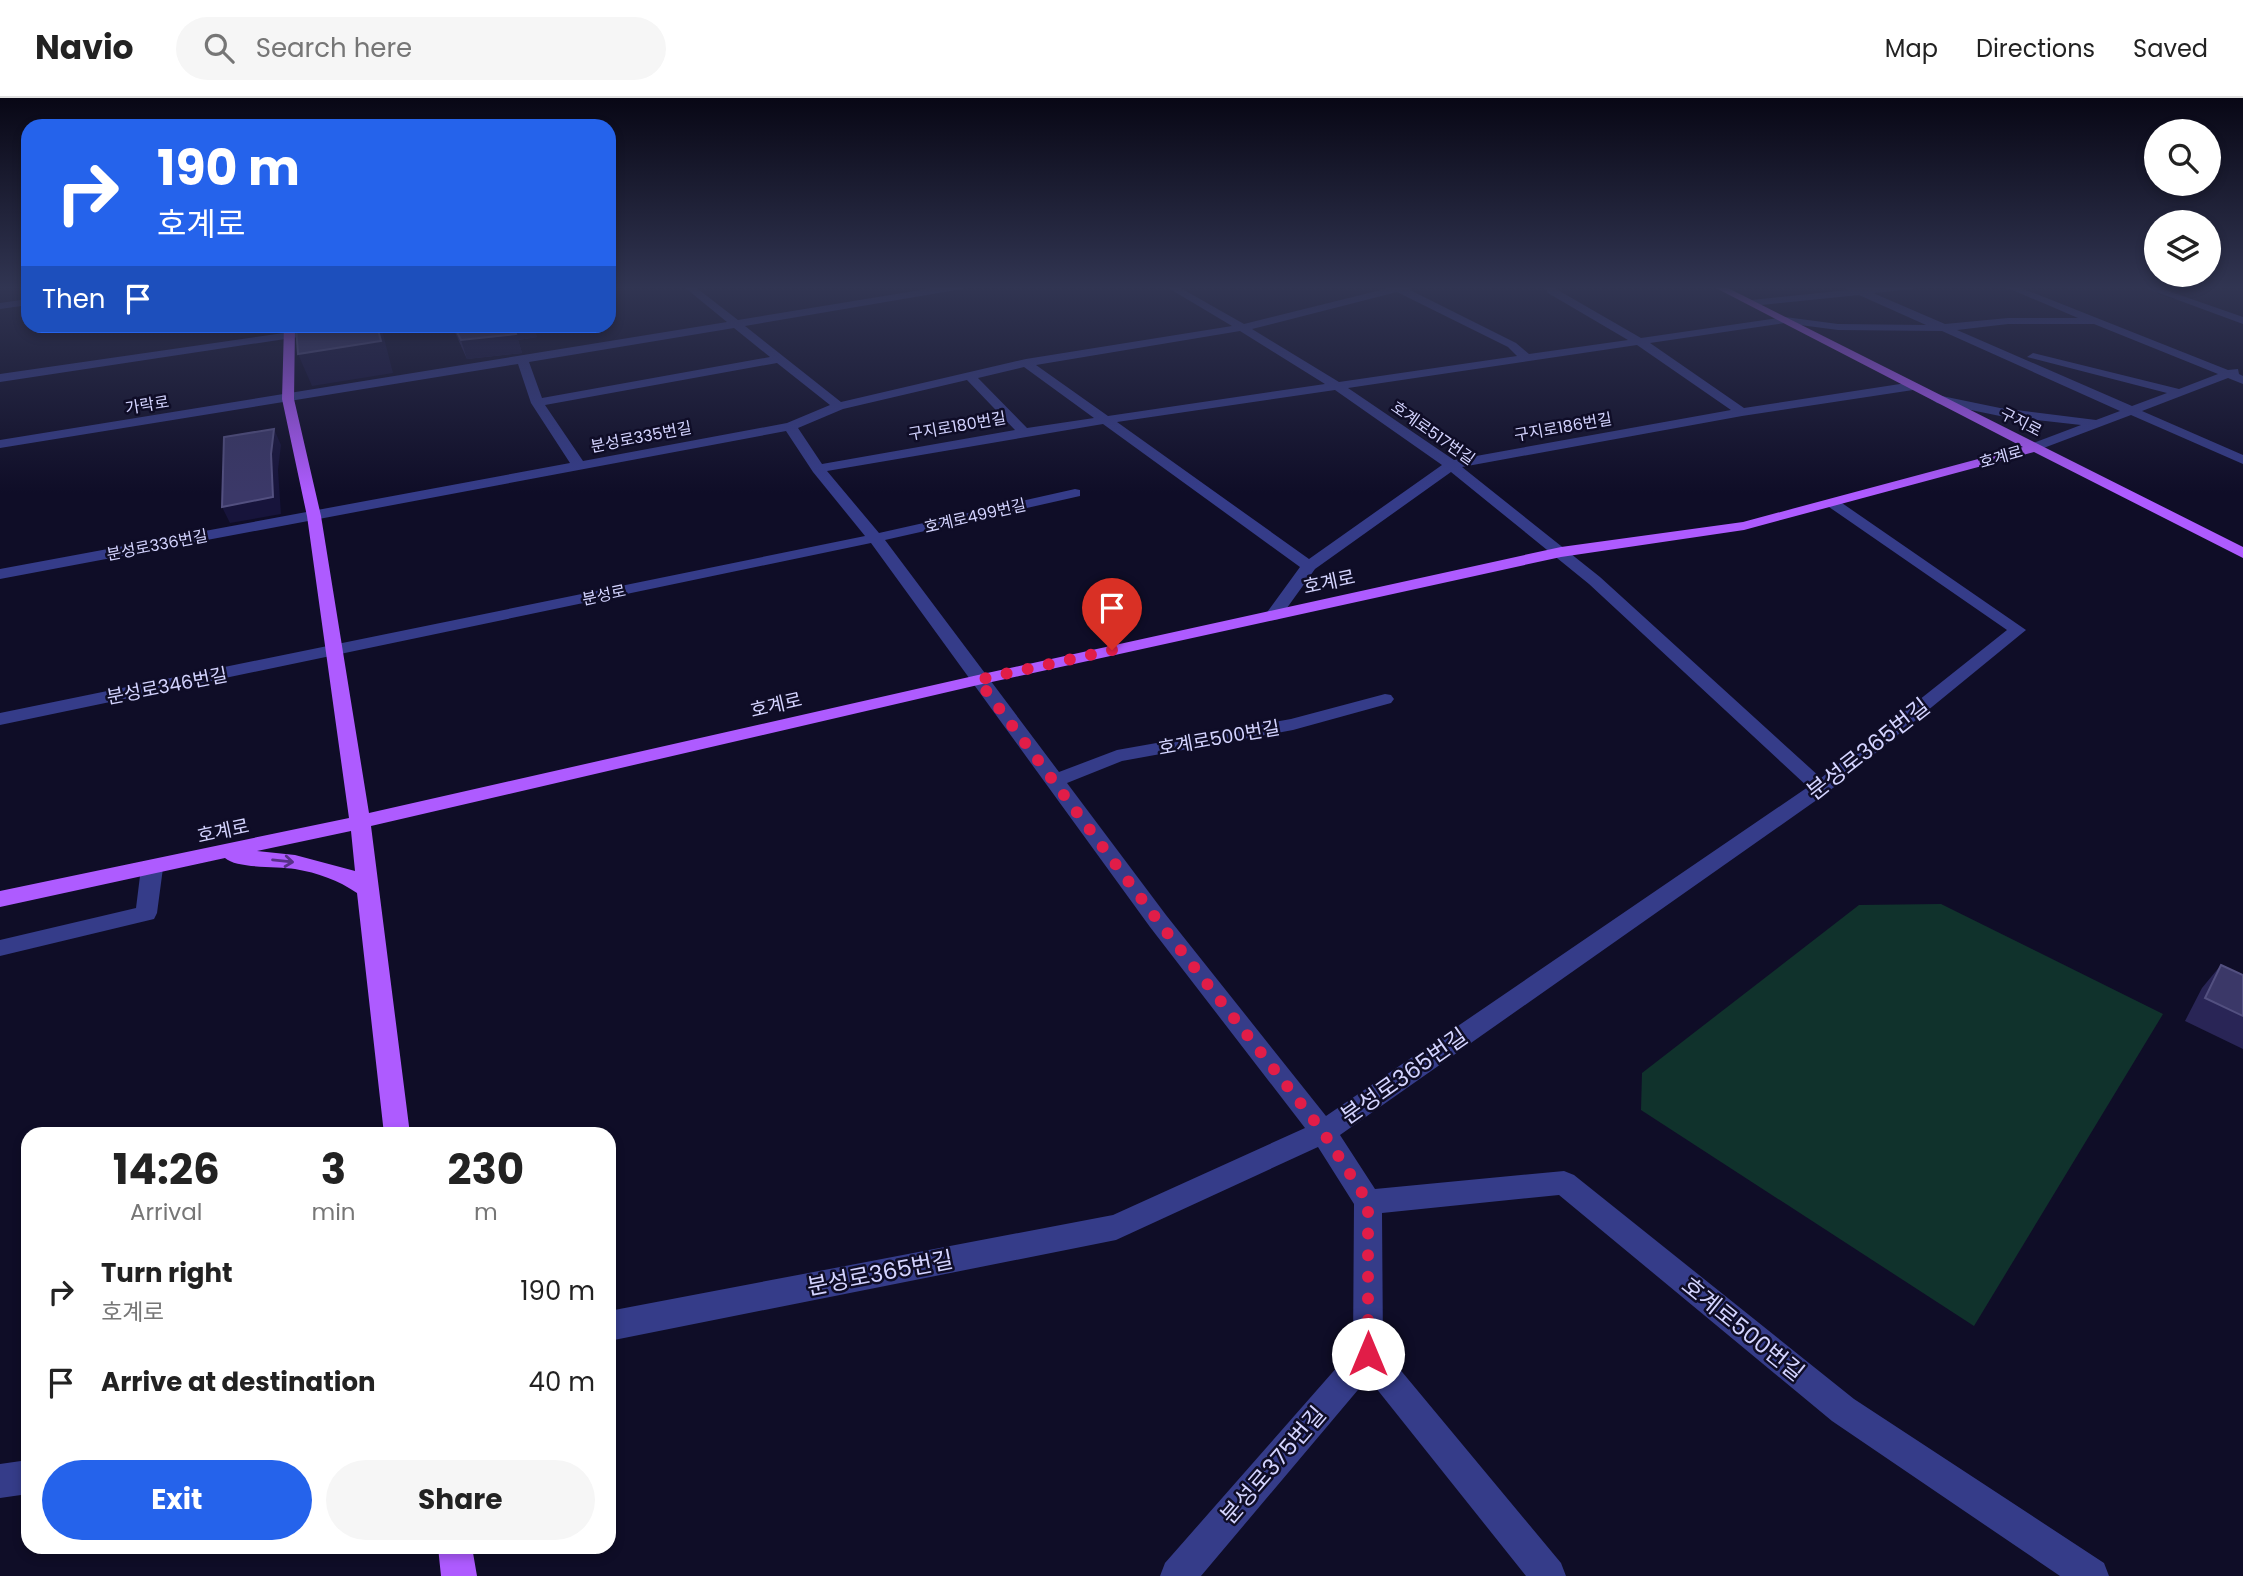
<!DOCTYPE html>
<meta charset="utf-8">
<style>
:root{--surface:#fff;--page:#f6f6f6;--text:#222;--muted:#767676;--line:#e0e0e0;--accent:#2563eb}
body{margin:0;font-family:Poppins,"Noto Sans KR",sans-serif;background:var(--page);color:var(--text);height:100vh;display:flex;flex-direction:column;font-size:26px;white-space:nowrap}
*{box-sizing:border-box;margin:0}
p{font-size:23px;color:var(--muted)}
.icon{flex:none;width:38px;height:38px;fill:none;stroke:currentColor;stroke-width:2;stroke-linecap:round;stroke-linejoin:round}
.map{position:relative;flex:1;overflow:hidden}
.details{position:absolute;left:21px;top:1029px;width:595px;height:427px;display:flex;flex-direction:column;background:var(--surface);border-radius:21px;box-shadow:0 4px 10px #0003}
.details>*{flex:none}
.top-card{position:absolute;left:21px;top:21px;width:595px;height:214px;border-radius:21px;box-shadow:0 4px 10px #0003;background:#2563eb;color:#fff;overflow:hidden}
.tools{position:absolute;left:2144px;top:21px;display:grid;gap:14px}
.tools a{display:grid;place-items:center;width:77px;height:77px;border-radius:50%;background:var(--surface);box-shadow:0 4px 10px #0003;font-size:35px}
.pin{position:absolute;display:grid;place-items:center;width:60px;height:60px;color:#fff;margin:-72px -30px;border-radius:50% 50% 50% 0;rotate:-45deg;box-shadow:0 0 7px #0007}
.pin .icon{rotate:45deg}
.me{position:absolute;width:77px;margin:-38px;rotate:0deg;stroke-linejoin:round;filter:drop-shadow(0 0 5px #0008)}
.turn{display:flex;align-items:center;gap:24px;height:147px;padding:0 21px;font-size:32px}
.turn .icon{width:91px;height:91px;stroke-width:2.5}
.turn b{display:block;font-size:49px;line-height:60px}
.then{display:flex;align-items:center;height:66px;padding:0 21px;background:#0003;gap:14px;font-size:26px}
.eta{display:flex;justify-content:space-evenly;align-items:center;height:119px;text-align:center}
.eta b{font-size:42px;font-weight:700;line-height:49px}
.button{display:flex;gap:14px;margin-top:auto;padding:14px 21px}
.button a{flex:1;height:80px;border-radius:42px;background:var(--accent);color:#fff;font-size:28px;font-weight:700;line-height:80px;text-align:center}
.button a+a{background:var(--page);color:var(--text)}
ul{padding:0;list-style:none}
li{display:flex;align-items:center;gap:21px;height:91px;padding:0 21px}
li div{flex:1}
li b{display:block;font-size:26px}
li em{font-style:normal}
header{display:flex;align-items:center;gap:42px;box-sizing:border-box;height:98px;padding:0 35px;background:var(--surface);border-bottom:2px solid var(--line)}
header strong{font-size:33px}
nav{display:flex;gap:38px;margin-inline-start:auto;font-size:24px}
.search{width:490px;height:63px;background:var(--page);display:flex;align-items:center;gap:18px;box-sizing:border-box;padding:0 24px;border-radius:38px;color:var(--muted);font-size:26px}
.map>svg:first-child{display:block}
.green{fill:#10322c}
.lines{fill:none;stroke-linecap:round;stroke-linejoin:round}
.minor{fill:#353c89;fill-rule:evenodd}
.major{fill:#ae5bff;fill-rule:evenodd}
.wall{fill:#292556}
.shaded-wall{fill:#17143b}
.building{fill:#3b3868;stroke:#535080;stroke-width:2}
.oneway{stroke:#573088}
.route{stroke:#e11d48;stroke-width:12;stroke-dasharray:0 21.6}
.labels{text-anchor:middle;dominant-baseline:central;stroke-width:5;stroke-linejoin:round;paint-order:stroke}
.far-street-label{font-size:16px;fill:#d4d4ff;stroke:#0f0d27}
.street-label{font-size:19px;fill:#d4d4ff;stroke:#0f0d27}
.near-street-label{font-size:23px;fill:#d4d4ff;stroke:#0f0d27}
</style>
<header>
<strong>Navio</strong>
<div class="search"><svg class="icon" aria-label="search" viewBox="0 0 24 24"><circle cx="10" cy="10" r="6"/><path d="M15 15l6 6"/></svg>Search here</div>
<nav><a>Map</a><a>Directions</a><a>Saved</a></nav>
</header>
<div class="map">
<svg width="2243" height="1478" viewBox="0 0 2243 1478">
<rect width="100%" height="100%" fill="#0f0d27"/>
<path class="green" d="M1941 806 2163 916 1974 1228 1641 1012 1642 975 1859 807Z"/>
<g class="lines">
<path class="minor" d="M609 188H618L609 191Z
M683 188H694L738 222 945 188H967L962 191 745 228 841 304 1026 261 1232 228 1165 188H1177L1244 226 1397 188H1413L1408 191 1516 245 1529 256 1628 242 1548 195 1545 188H1555L1556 191 1641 240 1785 219 1838 226 1926 227 1859 197 1752 208 1747 205 1752 202 1848 192 1843 188 1862 190 1918 188 1913 191 1873 195 1945 226 2008 220H2078L2003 188H2016L2228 272 2238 271 2239 276 2243 278V286L2228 280 2142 313 2243 357V366L2131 317 2033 354 2026 350 2028 347 2081 327 2000 318 1937 305 1931 301 1937 297 2000 310 2096 322 2120 313 1942 233 1838 232 1785 225 1650 245 1744 310 1913 284 1919 288 1913 292 1742 318 1462 369 1600 479 1821 680 2007 532 1829 409 1827 406 1829 403H1839L2026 532 1828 694 1340 1037 1375 1091 1564 1073 1574 1077 1854 1301 2104 1465 2109 1478H2060L1832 1323 1559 1097 1382 1115 1383 1251 1561 1465 1566 1478H1526L1368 1280 1201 1478H1160L1165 1465 1353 1251 1354 1106 1318 1049 1116 1142 609 1243V1213L1113 1117 1305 1030 1150 829 871 445 0 627V615L865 438 813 374 786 333 0 481V471L570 365 531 305 518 266 0 350V342L727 224ZM1397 194 1508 249 1517 258 1339 284 1252 231ZM2008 226H2094L2218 276 2179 291 2033 255 2027 259 2167 295 2132 308 1957 232ZM734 230 770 259 542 300 529 264ZM1240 233 1325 286 1108 318 1036 267ZM1637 247 1731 312 1454 362 1348 290ZM777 265 830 307 787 325 583 363 545 307ZM1024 269 1094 320 1027 330 978 280ZM967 282 1015 332 822 366 798 330 843 311ZM1335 292 1442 367 1309 461 1117 324ZM1103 326 1300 469 1265 517 1273 522 1279 521 1315 471 1451 374 1589 486 1808 689 1326 1018 1166 817 1067 685 1122 663 1293 632 1391 605 1394 601 1391 597 1385 596 1291 621 1117 652 1059 674 885 442 1080 398V392L1075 391 879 435 827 373Z
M2140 188H2154L2243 219V226Z
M28 201V207L0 211V205Z
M332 228H357L351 231 0 284V276Z
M152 763 160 765 163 770 157 815 154 821 0 858V842L136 810 141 770 144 765Z
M28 1362V1396L0 1400V1366Z"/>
<path class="major" d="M1712 188H1724L2243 449V460L2034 354 1744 432 1561 459 978 587 371 728 410 1036H384L357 795C338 782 318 775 295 771 278 768 237 771 225 760L0 809V793L349 720 307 418 282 301 284 228H295L294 301 321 418 369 715 978 577 1561 449 1743 424 2023 349ZM351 733 355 773 295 757 257 753Z
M438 1449H472L477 1478H441Z"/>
</g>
<path class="wall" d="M452 228H533L537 239 518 242 522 255 467 261Z
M2221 867 2243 877V951L2185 923 2202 890Z"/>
<path class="shaded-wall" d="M377 228H381L393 275 312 288 298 256Z
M513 228H533L537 239 518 242 522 255 467 261 461 242Z
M274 331 281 347 278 372 281 416 230 425 222 409 271 356Z"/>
<path class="building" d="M296 228H377L381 243 298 256Z
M454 228H513L516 236 461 242Z
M274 331 271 356 273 399 222 409 224 339Z
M2221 867 2243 877V918L2205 900Z"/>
<defs><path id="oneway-shaft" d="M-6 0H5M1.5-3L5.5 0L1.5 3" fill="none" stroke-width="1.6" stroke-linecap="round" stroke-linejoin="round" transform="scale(1.75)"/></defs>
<use class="oneway" href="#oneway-shaft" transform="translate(283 763) rotate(6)"/>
<linearGradient id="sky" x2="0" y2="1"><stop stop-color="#080715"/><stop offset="0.48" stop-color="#313552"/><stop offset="1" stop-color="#313552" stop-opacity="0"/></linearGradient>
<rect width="2243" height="395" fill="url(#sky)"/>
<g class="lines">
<path class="route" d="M1112 552 978 582 1158 823 1323 1034 1368 1104V1256"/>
</g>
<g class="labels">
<g class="far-street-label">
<text transform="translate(147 307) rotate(-9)">가락로</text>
<text transform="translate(2021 324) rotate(27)">구지로</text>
<text transform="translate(957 328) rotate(-10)">구지로180번길</text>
<text transform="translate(1563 329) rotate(-10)">구지로186번길</text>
<text transform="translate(1433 335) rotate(35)">호계로517번길</text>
<text transform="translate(641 339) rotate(-11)">분성로335번길</text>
<text transform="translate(2001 359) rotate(-16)">호계로</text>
<text transform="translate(975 418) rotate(-13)">호계로499번길</text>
<text transform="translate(157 447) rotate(-11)">분성로336번길</text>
<text transform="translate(604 497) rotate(-12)">분성로</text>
</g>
<g class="street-label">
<text transform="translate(1329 484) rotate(-12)">호계로</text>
<text transform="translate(167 588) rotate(-11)">분성로346번길</text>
<text transform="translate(776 607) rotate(-13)">호계로</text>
<text transform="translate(1219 640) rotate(-10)">호계로500번길</text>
<text transform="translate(223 733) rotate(-12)">호계로</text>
</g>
<g class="near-street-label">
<text transform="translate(1868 651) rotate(-38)">분성로365번길</text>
<text transform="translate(1404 978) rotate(-35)">분성로365번길</text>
<text transform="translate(880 1175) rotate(-11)">분성로365번길</text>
<text transform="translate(1743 1231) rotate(39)">호계로500번길</text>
<text transform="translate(1273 1367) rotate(-49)">분성로375번길</text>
</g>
</g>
</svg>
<div class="tools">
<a><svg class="icon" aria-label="search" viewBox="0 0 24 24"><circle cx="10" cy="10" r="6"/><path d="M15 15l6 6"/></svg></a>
<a><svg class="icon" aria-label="layers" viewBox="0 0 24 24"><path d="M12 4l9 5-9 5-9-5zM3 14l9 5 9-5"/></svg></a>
</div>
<div class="pin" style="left:1112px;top:552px;background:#d93025"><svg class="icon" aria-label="arrive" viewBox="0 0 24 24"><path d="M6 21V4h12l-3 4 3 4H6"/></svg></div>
<svg class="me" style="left:1368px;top:1256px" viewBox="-20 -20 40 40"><circle r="19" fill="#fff"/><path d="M0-13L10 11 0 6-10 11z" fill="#e11d48"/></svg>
<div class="top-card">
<div class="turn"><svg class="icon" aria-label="right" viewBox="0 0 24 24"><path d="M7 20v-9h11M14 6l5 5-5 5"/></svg><div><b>190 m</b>호계로</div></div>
<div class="then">Then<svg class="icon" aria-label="arrive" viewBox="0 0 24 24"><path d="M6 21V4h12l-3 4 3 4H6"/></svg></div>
</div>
<section class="details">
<div class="eta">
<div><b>14:26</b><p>Arrival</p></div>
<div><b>3</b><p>min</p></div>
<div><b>230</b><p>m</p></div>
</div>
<ul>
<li><svg class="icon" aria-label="right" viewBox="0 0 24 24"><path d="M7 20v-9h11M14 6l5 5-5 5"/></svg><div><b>Turn right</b><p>호계로</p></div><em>190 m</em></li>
<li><svg class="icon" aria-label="arrive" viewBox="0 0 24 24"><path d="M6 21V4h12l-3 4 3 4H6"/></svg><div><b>Arrive at destination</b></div><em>40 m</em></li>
</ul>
<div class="button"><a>Exit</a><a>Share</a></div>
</section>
</div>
